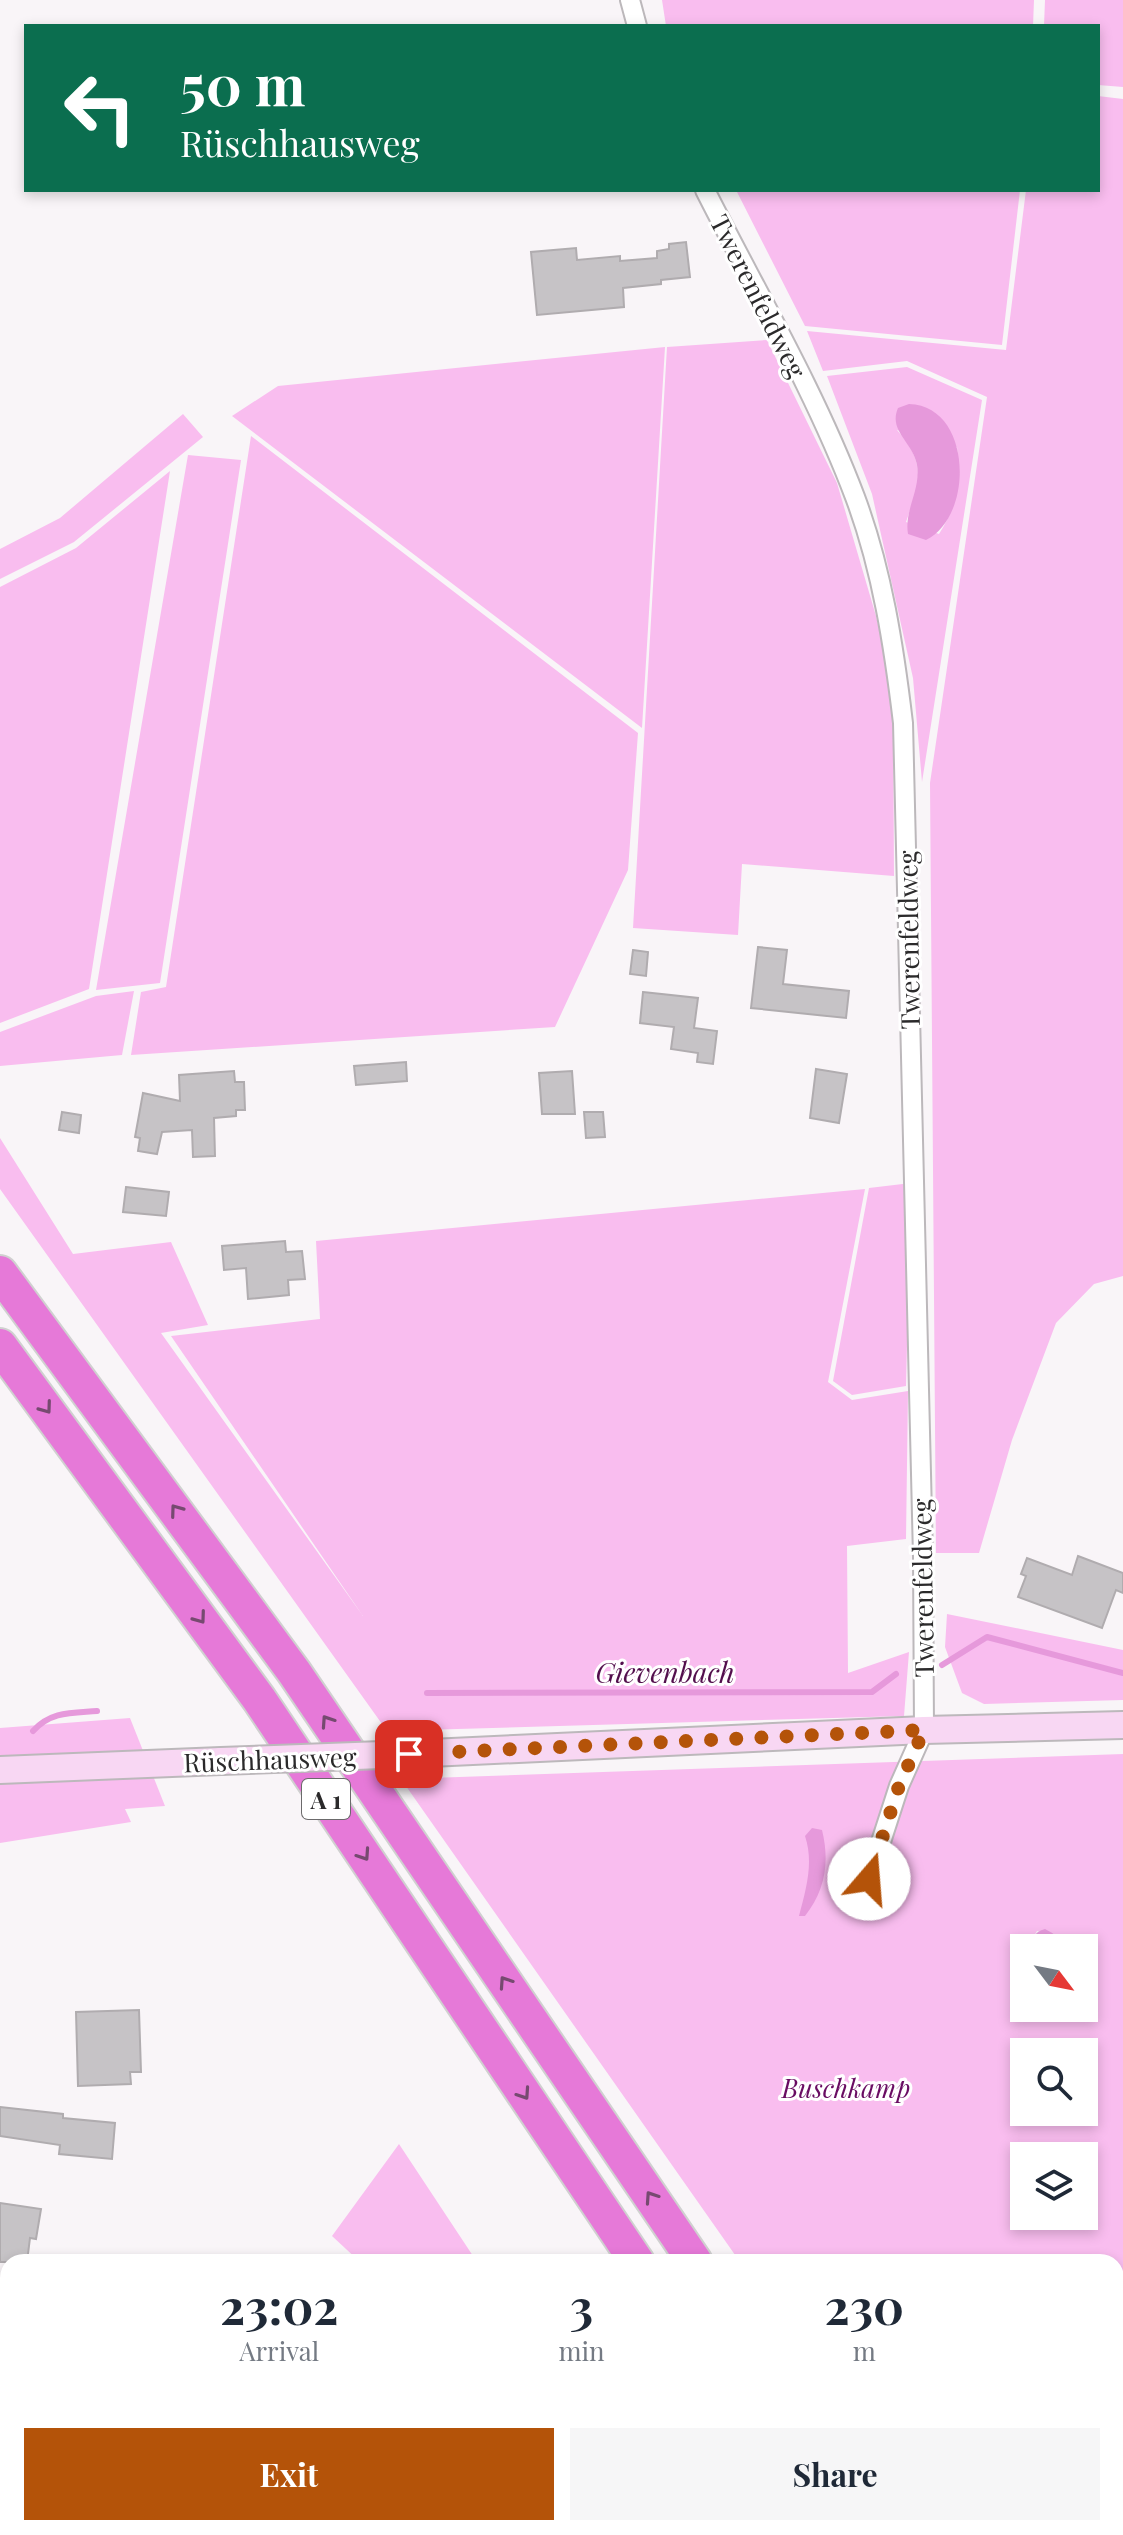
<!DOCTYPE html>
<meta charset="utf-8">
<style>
:root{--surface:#fff;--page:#f6f6f7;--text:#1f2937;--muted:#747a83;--accent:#b45309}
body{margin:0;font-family:"Playfair Display",serif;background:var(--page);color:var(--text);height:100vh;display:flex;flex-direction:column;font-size:30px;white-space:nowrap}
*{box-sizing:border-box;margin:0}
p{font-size:26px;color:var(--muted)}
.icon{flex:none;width:44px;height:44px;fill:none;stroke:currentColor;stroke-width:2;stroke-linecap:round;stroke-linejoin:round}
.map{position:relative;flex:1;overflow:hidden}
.details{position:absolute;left:0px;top:2254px;width:1124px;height:282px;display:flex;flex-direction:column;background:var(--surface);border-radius:24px 24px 0 0;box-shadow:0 4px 12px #0003}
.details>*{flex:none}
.banner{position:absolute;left:24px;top:24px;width:1076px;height:168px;border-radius:0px;box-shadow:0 4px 12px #0003;background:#0b6e4f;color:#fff;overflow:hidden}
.needle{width:52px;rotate:122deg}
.controls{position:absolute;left:1010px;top:1934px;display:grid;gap:16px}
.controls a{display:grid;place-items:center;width:88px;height:88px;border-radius:0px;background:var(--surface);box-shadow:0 4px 12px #0003;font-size:40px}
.pin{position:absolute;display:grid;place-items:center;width:68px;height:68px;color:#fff;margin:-34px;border-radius:16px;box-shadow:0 4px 12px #0006}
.me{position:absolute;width:88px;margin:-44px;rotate:18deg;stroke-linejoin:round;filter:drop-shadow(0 0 6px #0008)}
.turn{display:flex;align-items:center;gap:28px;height:168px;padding:0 24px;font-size:36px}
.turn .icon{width:104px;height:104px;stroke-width:2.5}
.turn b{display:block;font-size:56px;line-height:68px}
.eta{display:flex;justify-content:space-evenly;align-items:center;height:136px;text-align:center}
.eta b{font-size:48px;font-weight:700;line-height:56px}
.cta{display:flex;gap:16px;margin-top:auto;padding:16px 24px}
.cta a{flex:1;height:92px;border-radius:0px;background:var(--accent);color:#fff;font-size:32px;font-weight:700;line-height:92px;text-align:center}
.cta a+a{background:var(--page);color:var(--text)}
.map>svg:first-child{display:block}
.green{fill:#f9bdef;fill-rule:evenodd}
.water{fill:#e699db}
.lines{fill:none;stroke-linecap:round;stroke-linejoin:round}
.stream{stroke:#e699db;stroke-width:6}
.building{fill:#c6c3c6;stroke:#b0acaf;stroke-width:2}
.minor-casing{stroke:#bcb8bb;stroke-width:22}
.secondary-casing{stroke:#bcb8bb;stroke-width:30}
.motorway-casing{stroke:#d0d0d0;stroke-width:38}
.minor{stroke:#fff;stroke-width:18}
.secondary{stroke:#f8d7f3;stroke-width:26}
.motorway{stroke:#e679d8;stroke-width:34}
.secondary-bridge-casing{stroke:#bcb8bb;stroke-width:30;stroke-linecap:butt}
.secondary-bridge{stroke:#f8d7f3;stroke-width:26}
.oneway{stroke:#764a70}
.route{stroke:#b45309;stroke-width:14;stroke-dasharray:0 25.2}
.labels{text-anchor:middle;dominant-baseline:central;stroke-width:6;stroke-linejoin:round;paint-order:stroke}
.shield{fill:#fff;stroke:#6b6a6b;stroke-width:2}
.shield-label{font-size:24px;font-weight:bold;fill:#2b2a2b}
.street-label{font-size:26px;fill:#2b2a2b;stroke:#fff}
.park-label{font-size:26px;font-style:italic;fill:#690c62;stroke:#fff}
.water-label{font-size:28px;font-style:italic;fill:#530f4d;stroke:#fff}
</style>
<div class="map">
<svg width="1123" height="2535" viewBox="0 0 1123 2535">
<rect width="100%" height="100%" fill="#f9f5f8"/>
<path class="green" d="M662 0H1034L1033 26H666Z
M1045 0H1123V87L1098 85V26H1044Z
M1098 96 1123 99V1276L1094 1284 1056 1323 1012 1440 979 1553H936L930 783 987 397 907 361 823 371 807 331 1006 350 1026 190H1098Z
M736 190H1020L1002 345 805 326Z
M767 340 837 483 876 616 893 690 894 876 742 864 738 935 633 928 667 347Z
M665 347 642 728 232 416 278 386Z
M907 367 982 400 922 782 913 678 872 494 827 376ZM897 430 957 447C960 480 958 505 939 534L906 522C920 482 927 464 897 430Z
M183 414 203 437 74 542 0 579V549L60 518Z
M251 436 638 733 628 870 555 1027 131 1055 141 992 166 987Z
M188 455 241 460 160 983 96 990Z
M170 471 89 989 0 1023V587L76 548Z
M134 991 122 1055 0 1066V1032L96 996Z
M0 1138 73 1254 171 1242 208 1325 161 1333 363 1616 171 1336 320 1319 316 1241 865 1189 828 1382 852 1400 908 1391 906 1539 847 1546 848 1673 909 1652 904 1716 387 1731 0 1189Z
M911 1183 906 1386 852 1395 833 1381 869 1188Z
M947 1614 1123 1650V1700L984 1704 962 1693 945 1647Z
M130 1718 165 1806 125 1809 131 1822 0 1843V1728Z
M1123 1754V2535H929L924 2528H1116V2262H740L401 1779ZM1037 1931C1053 1932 1060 1934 1068 1948H1084V2008H1024V1948H1032L1033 1938ZM1024 2052H1084V2112H1024ZM1024 2156H1084V2216H1024Z
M399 2144 477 2262H360L332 2236Z
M380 2528H659L664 2535H379Z"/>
<path class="water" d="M909 404C973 406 974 517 926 540L908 534C904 510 921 490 917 465 913 442 888 431 898 408Z
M812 1828 822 1830C830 1862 825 1891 805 1916H799C806 1889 814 1863 805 1836Z
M1045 1929 1063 1939 1068 1948H1032C1032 1938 1034 1932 1045 1929Z"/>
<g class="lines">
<path class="stream" d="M942 1665 987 1637 1123 1673
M427 1693 872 1692 896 1674
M33 1731C51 1711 72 1713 97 1711
M1116 2468 1123 2469"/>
</g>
<path class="building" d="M686 242 690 277 661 280V284L623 288 624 307 537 315 531 252 576 248 577 260 620 256V261L657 258V251L669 249V244Z
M758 947 787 950 783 984 849 991 846 1018 751 1008Z
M633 950 648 952 646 976 630 974Z
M643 992 698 998 694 1028 717 1031 713 1064 697 1062 698 1053 671 1049 674 1027 640 1023Z
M406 1062 407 1081 356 1085 354 1066Z
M816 1069 847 1074 839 1123 810 1118Z
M234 1071 235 1082H244L245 1110H236V1116L214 1118 215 1156 193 1157 192 1130 162 1132 157 1154 138 1151 140 1138 135 1137 143 1093 180 1101 179 1075Z
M572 1071 575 1114H542L539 1073Z
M62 1112 81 1115 79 1133 59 1130Z
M584 1112H603L605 1137 586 1138Z
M126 1187 169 1192 166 1216 123 1212Z
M285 1241 286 1252 302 1251 305 1279 288 1280 289 1295 248 1299 246 1268 224 1270 222 1246Z
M1078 1556 1123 1573V1593L1116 1590 1102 1628 1018 1597 1026 1576 1021 1574 1027 1558 1072 1575Z
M139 2010 141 2072H130L131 2084 78 2086 76 2012Z
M0 2107 63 2114V2118L115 2123 112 2159 59 2154 60 2145 0 2136Z
M0 2203 41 2209 36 2239 30 2238 27 2262H0Z"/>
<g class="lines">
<g class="minor-casing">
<path id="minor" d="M630 0 637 26
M705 190C756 291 815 391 855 497 882 569 894 647 903 723L923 1557 924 1730 899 1786 869 1879"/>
</g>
<g class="secondary-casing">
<path id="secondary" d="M409 1754 924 1730 1123 1725
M0 1770 221 1761"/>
</g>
<g class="motorway-casing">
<path id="motorway" d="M0 1273 294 1672 695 2262
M0 1346 259 1699 637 2262
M812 2528 816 2535
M865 2528 869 2535"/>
</g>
<use href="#minor" class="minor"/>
<use href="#secondary" class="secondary"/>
<use href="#motorway" class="motorway"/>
<g class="secondary-bridge-casing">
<path id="secondary-bridge" d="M221 1761 409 1754"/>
</g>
<use href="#secondary-bridge" class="secondary-bridge"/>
</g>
<defs><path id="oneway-chevron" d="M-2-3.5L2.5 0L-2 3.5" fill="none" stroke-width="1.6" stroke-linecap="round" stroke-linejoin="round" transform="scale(2)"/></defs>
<g class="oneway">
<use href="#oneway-chevron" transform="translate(46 1408) rotate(54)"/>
<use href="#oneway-chevron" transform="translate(176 1510) rotate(-126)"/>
<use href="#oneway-chevron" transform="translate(200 1618) rotate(54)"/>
<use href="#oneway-chevron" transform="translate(327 1721) rotate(-124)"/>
<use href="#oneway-chevron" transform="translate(364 1855) rotate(56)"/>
<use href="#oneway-chevron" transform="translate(505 1982) rotate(-124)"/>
<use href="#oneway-chevron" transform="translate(524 2094) rotate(56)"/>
<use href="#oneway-chevron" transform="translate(651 2197) rotate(-124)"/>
</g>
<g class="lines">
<path class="route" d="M409 1754 924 1730 899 1786 869 1879"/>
</g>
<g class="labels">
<rect class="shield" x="302" y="1779" width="48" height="40" rx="6"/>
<g class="shield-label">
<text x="326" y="1799">A 1</text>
</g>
<g class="street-label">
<text transform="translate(759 296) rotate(63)">Twerenfeldweg</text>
<text transform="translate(908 940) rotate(-91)">Twerenfeldweg</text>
<text transform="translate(922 1588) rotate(-91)">Twerenfeldweg</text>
<text transform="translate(270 1759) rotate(-2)">Rüschhausweg</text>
</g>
<g class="park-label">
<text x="846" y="2087">Buschkamp</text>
</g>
<g class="water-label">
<text x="665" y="1671">Gievenbach</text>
</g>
</g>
</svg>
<div class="controls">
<a><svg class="needle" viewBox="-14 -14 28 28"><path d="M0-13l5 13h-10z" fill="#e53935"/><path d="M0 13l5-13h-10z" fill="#747a83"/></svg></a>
<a><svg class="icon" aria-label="search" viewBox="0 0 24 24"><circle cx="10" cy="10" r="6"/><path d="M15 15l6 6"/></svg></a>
<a><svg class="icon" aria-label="layers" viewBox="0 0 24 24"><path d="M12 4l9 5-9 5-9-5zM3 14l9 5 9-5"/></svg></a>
</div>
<div class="pin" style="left:409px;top:1754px;background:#d93025"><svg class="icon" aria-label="arrive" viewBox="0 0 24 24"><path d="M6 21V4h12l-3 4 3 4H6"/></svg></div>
<svg class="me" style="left:869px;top:1879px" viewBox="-20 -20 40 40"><circle r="19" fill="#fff"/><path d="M0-13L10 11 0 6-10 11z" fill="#b45309"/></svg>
<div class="banner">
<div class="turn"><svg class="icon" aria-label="left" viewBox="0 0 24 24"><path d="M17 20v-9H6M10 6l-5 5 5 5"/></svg><div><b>50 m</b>Rüschhausweg</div></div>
</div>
<section class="details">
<div class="eta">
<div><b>23:02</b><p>Arrival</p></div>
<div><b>3</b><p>min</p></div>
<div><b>230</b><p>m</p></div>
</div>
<div class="cta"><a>Exit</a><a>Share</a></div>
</section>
</div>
